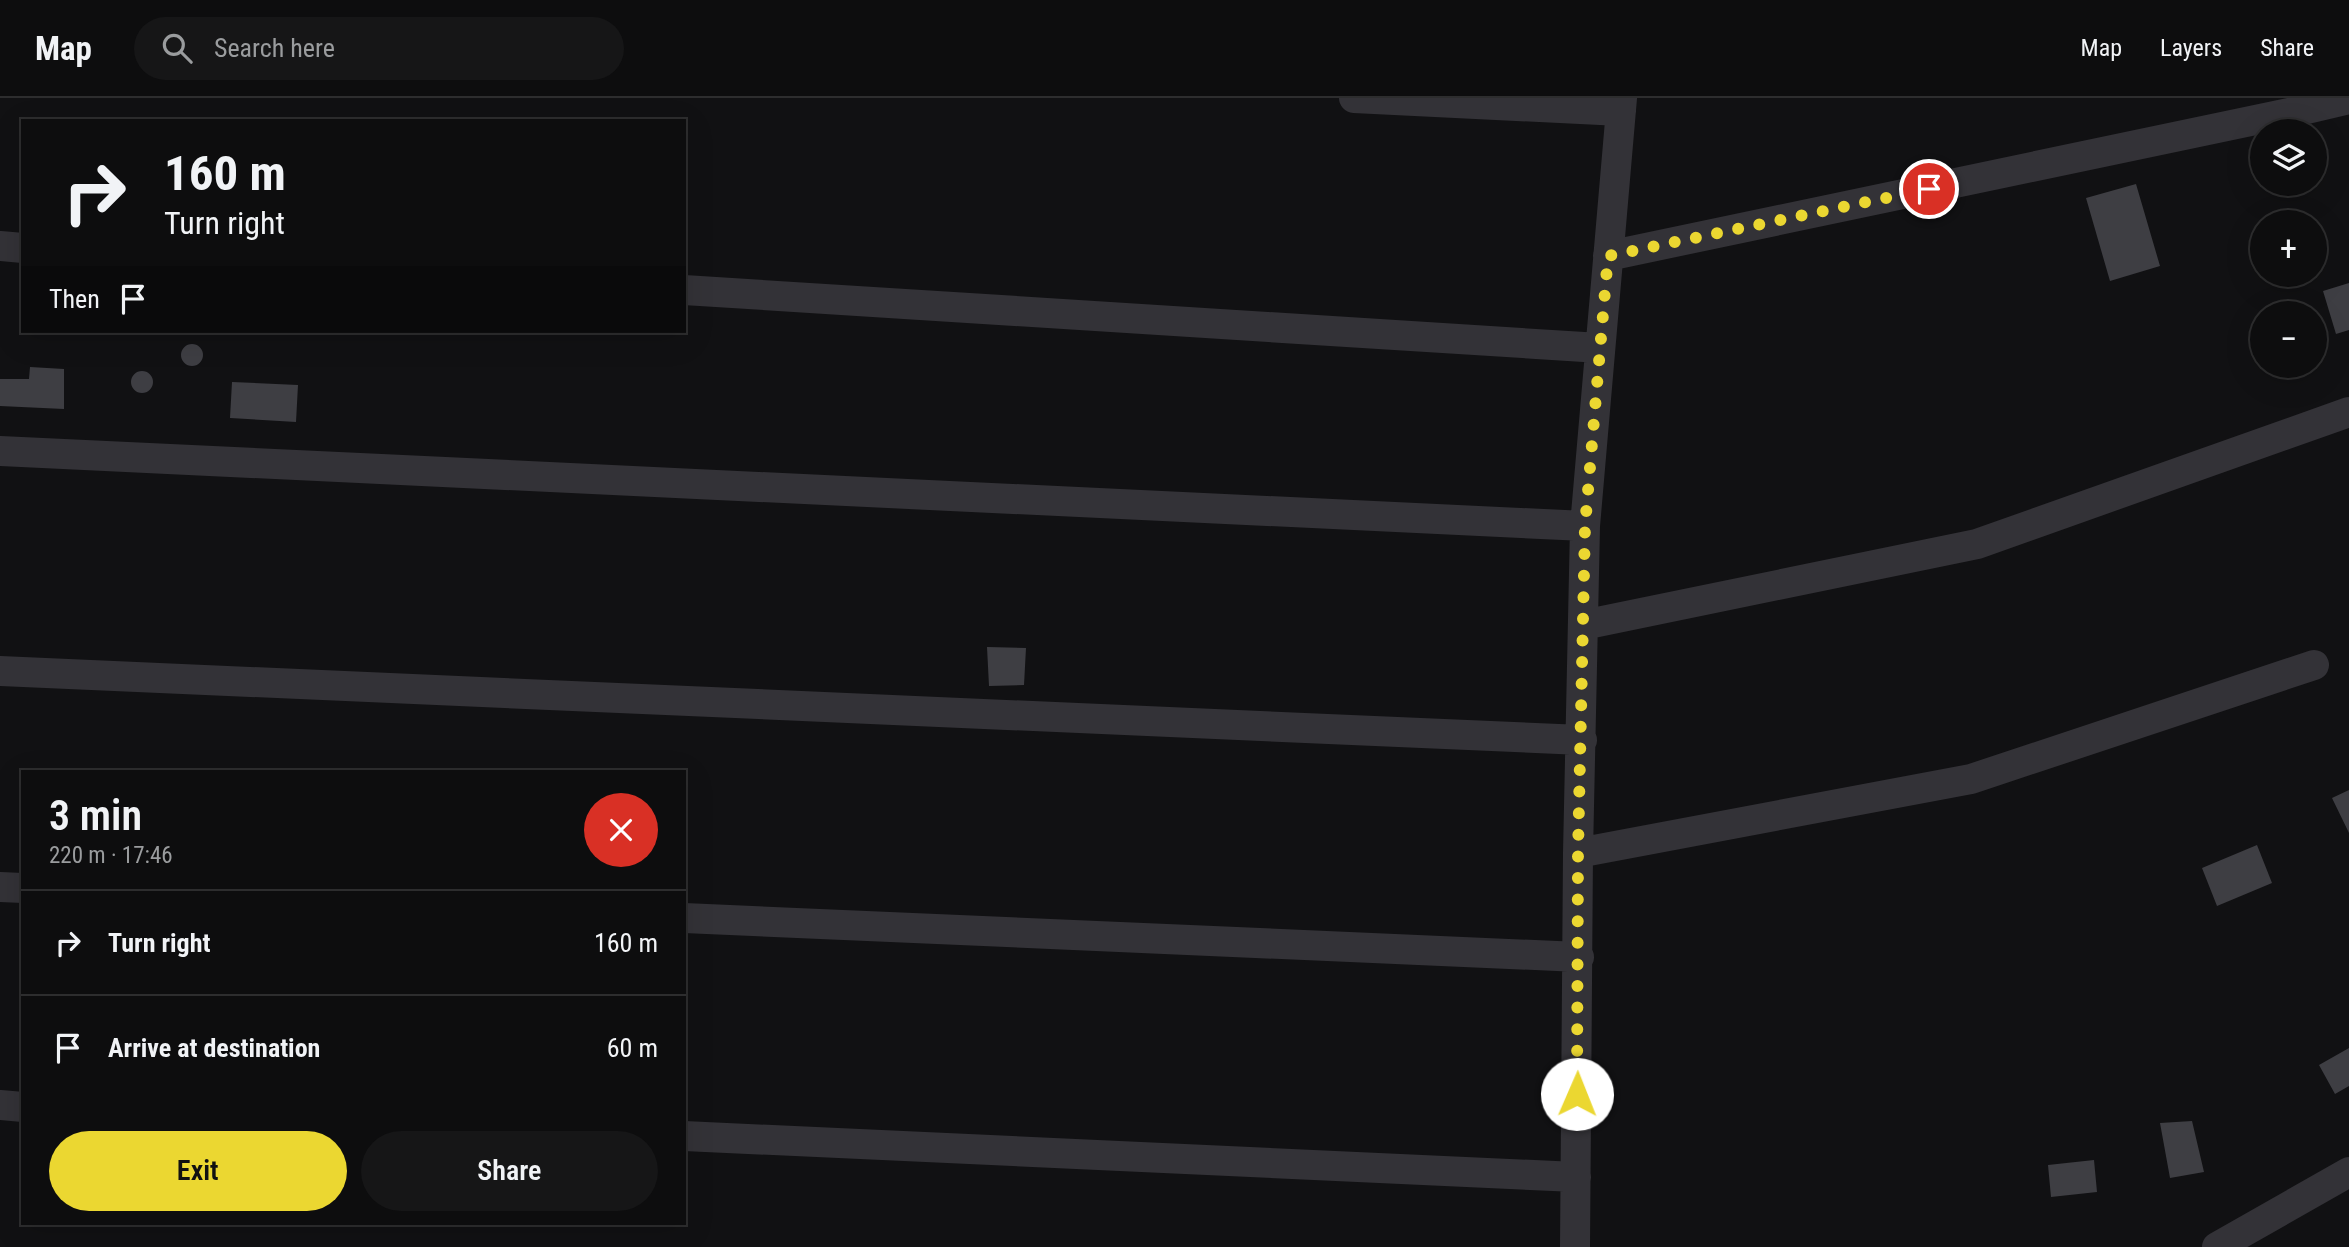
<!DOCTYPE html>
<meta charset="utf-8">
<style>
:root{--surface:#0d0d0e;--page:#161617;--text:#f1f3f6;--muted:#9a9c9e;--line:#2d2d2e;--accent:#ebd731}
body{margin:0;font-family:"Roboto Condensed",sans-serif;background:var(--page);color:var(--text);height:100vh;display:flex;flex-direction:column;font-size:26px;white-space:nowrap}
*{box-sizing:border-box;margin:0}
p{font-size:23px;color:var(--muted)}
.icon{flex:none;width:38px;height:38px;fill:none;stroke:currentColor;stroke-width:2;stroke-linecap:round;stroke-linejoin:round}
.map{position:relative;flex:1;overflow:hidden}
.sheet{position:absolute;left:21px;top:672px;width:665px;height:455px;display:flex;flex-direction:column;background:var(--surface);border-radius:0px;box-shadow:0 7px 28px #0002,0 0 0 2px var(--line)}
.sheet>*{flex:none}
.hud{position:absolute;left:21px;top:21px;width:665px;height:214px;border-radius:0px;box-shadow:0 7px 28px #0002,0 0 0 2px var(--line);background:#0d0d0e;color:var(--text);overflow:hidden}
.fabs{position:absolute;left:2250px;top:21px;display:grid;gap:14px}
.fabs a{display:grid;place-items:center;width:77px;height:77px;border-radius:50%;background:var(--surface);box-shadow:0 7px 28px #0002,0 0 0 2px var(--line);font-size:35px}
.pin{position:absolute;display:grid;place-items:center;width:60px;height:60px;color:#fff;margin:-30px;border:4px solid #fff;border-radius:50%;box-shadow:0 2px 7px #0007}
.me{position:absolute;width:77px;margin:-38px;rotate:1deg;stroke-linejoin:round;filter:drop-shadow(0 0 5px #0008)}
.turn{display:flex;align-items:center;gap:24px;height:147px;padding:0 28px;font-size:32px}
.turn .icon{width:91px;height:91px;stroke-width:2.5}
.turn b{display:block;font-size:49px;line-height:60px}
.then{display:flex;align-items:center;height:66px;padding:0 28px;background:#0003;gap:14px;font-size:26px}
.round{display:grid;place-items:center;flex:none;width:74px;height:74px;border-radius:37px;background:var(--page)}
.overview{display:flex;align-items:center;justify-content:space-between;height:119px;padding:0 28px}
h1{font-size:42px;font-weight:600;line-height:52px}
.primary-button{display:flex;gap:14px;margin-top:auto;padding:14px 28px}
.primary-button a{flex:1;height:80px;border-radius:42px;background:var(--accent);color:#111;font-size:28px;font-weight:600;line-height:80px;text-align:center}
.primary-button a+a{background:var(--page);color:var(--text)}
ul{padding:0;list-style:none}
li{display:flex;align-items:center;gap:21px;height:105px;padding:0 28px;border-top:2px solid var(--line)}
li div{flex:1}
li b{display:block;font-size:26px}
li em{font-style:normal}
header{display:flex;align-items:center;gap:42px;box-sizing:border-box;height:98px;padding:0 35px;background:var(--surface);border-bottom:2px solid var(--line)}
header strong{font-size:33px}
nav{display:flex;gap:38px;margin-inline-start:auto;font-size:24px}
.search{width:490px;height:63px;background:var(--page);display:flex;align-items:center;gap:18px;box-sizing:border-box;padding:0 24px;border-radius:38px;color:var(--muted);font-size:26px}
.map>svg:first-child{display:block}
.building{fill:#3e3e43}
.lines{fill:none;stroke-linecap:round;stroke-linejoin:round}
.street{stroke:#333237;stroke-width:30}
.route{stroke:#ebd731;stroke-width:12;stroke-dasharray:0 21.6}
</style>
<header>
<strong>Map</strong>
<div class="search"><svg class="icon" aria-label="search" viewBox="0 0 24 24"><circle cx="10" cy="10" r="6"/><path d="M15 15l6 6"/></svg>Search here</div>
<nav><a>Map</a><a>Layers</a><a>Share</a></nav>
</header>
<div class="map">
<svg width="2349" height="1149" viewBox="0 0 2349 1149">
<rect width="100%" height="100%" fill="#111113"/>
<path class="building" d="M2136 86 2160 168 2110 183 2086 100Z
M2349 185V232L2336 236 2323 193Z
M181 257a11 11 0 1 1 22 0a11 11 0 1 1-22 0Z
M30 269 64 271V311L0 308V281H29Z
M131 284a11 11 0 1 1 22 0a11 11 0 1 1-22 0Z
M232 284 298 287 296 324 230 320Z
M987 549 1026 550 1024 587 989 588Z
M2349 692V735L2332 700Z
M2257 747 2272 785 2217 808 2202 770Z
M2349 950V988L2335 996 2319 967Z
M2192 1023 2204 1074 2170 1080 2160 1025Z
M2094 1062 2097 1094 2051 1099 2048 1067Z"/>
<g class="lines">
<path class="street" d="M1354 0 1621 13
M0 148 23 150
M1608 158 2303 12 2349 1
M684 192 1600 250
M0 353 1585 428
M1583 527 1977 446 2349 314
M0 573 1582 642
M1578 755 1971 681 2314 567
M0 789 23 790
M684 820 1579 859
M0 1007 23 1009
M684 1038 1576 1079
M1575 1149 1578 755 1585 428 1622 0
M2217 1149 2349 1074"/>
</g>
<g class="lines">
<path class="route" d="M1577 996 1578 755 1585 428 1608 158 1929 91"/>
</g>
</svg>
<div class="fabs">
<a><svg class="icon" aria-label="layers" viewBox="0 0 24 24"><path d="M12 4l9 5-9 5-9-5zM3 14l9 5 9-5"/></svg></a>
<a>+</a>
<a>−</a>
</div>
<div class="pin" style="left:1929px;top:91px;background:#d93025"><svg class="icon" aria-label="arrive" viewBox="0 0 24 24"><path d="M6 21V4h12l-3 4 3 4H6"/></svg></div>
<svg class="me" style="left:1577px;top:996px" viewBox="-20 -20 40 40"><circle r="19" fill="#fff"/><path d="M0-13L10 11 0 6-10 11z" fill="#ebd731"/></svg>
<div class="hud">
<div class="turn"><svg class="icon" aria-label="right" viewBox="0 0 24 24"><path d="M7 20v-9h11M14 6l5 5-5 5"/></svg><div><b>160 m</b>Turn right</div></div>
<div class="then">Then<svg class="icon" aria-label="arrive" viewBox="0 0 24 24"><path d="M6 21V4h12l-3 4 3 4H6"/></svg></div>
</div>
<section class="sheet">
<div class="overview"><div><h1>3 min</h1><p>220 m · 17:46</p></div><a class="round" style="background:#d93025;color:#fff"><svg class="icon" aria-label="close" viewBox="0 0 24 24"><path d="M6 6l12 12M18 6L6 18"/></svg></a></div>
<ul>
<li><svg class="icon" aria-label="right" viewBox="0 0 24 24"><path d="M7 20v-9h11M14 6l5 5-5 5"/></svg><div><b>Turn right</b></div><em>160 m</em></li>
<li><svg class="icon" aria-label="arrive" viewBox="0 0 24 24"><path d="M6 21V4h12l-3 4 3 4H6"/></svg><div><b>Arrive at destination</b></div><em>60 m</em></li>
</ul>
<div class="primary-button"><a>Exit</a><a>Share</a></div>
</section>
</div>
